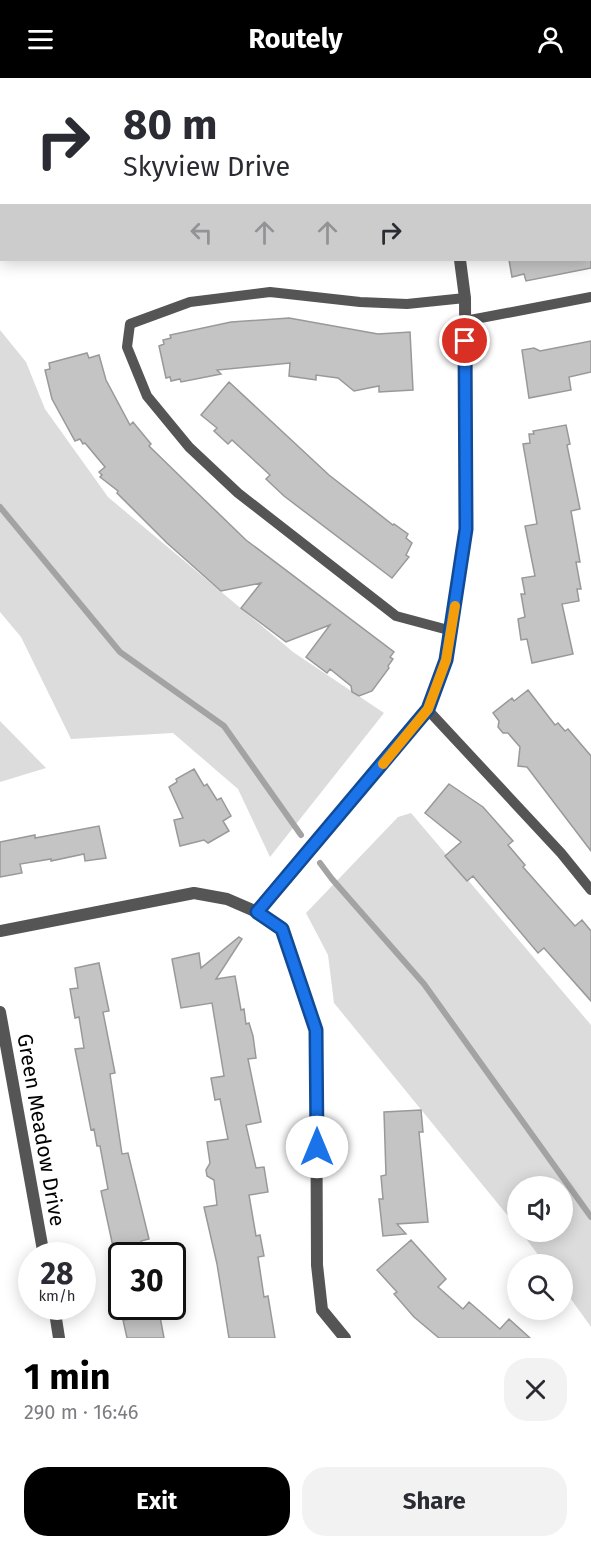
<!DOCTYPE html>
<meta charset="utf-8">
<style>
:root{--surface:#fff;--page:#f2f2f3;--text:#2b2b33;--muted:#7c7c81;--accent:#000}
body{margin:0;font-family:"Fira Sans",sans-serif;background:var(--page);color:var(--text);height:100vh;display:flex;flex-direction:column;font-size:22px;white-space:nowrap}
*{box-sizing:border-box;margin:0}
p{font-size:20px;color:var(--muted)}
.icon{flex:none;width:33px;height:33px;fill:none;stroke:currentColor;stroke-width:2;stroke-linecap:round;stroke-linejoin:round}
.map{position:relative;height:1260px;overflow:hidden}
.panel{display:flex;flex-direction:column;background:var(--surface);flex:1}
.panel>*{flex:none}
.top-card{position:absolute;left:0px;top:0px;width:591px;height:183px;box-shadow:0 3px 15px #0003;background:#fff;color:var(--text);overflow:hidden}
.controls{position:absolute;left:507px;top:1098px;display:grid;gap:12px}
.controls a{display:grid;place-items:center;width:66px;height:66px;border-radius:50%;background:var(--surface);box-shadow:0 3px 15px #0003;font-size:30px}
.speed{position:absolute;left:18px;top:1164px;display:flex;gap:12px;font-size:30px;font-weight:700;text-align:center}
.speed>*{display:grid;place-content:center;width:78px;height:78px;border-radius:50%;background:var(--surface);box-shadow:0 3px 15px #0003;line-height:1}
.speed small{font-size:15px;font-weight:400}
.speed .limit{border:3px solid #111;border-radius:9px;background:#fff;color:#111}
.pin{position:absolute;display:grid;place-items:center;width:51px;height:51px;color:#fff;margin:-26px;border:3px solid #fff;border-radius:50%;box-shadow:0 2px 6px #0007}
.me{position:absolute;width:66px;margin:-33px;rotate:0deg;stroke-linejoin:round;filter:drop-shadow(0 0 4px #0008)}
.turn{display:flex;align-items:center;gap:21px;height:126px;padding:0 24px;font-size:27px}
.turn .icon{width:78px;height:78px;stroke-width:2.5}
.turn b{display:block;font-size:42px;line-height:51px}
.lanes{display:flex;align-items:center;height:57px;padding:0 24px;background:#0003;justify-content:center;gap:30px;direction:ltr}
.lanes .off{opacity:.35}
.round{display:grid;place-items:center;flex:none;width:63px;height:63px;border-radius:24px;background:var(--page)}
.headline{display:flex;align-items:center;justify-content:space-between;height:102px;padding:0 24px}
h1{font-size:36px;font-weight:700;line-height:45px;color:var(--accent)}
.cta{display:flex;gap:12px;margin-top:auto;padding:12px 24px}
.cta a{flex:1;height:69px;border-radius:24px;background:var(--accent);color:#fff;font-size:24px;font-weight:700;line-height:69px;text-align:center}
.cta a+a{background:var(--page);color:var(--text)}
header{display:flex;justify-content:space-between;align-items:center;height:78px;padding:0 24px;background:var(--accent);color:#fff;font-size:27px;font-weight:700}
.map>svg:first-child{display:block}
.green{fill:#dcdcdc}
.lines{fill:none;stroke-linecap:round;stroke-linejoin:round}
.stream{stroke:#a3a3a3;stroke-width:6}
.building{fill:#c4c4c4;stroke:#999;stroke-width:1.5}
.lane{stroke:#555;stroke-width:10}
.street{stroke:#555;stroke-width:12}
.route-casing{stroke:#114b97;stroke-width:15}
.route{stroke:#1a73e8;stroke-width:10}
.slow{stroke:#f59e0b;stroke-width:10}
.labels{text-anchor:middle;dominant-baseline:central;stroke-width:4.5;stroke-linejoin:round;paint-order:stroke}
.street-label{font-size:21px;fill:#000;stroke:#fff}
</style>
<header><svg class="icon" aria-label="menu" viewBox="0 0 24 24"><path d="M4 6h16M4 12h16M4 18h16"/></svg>Routely<svg class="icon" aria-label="person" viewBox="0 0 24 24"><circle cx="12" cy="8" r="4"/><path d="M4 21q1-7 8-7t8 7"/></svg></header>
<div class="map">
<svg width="591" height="1260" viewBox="0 0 591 1260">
<rect width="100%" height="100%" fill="#fff"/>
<path class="green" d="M0 252 26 284 45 331 108 419 293 574 384 635 270 779 238 711 173 655 71 661 21 559 0 534Z
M0 643 46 690 0 704Z
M411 735 591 947V1249L563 1210 562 1186H545L521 1154H562V1108H518L517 1149 334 925 328 877 306 835 398 739Z"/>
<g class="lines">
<path class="stream" d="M0 429 120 574 224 648 301 757
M320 785 332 801 424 906 591 1139"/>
</g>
<path class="building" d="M509 182H591V190L526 203 524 196 512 199Z
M289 240 378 256 410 254 413 312 379 314V308L354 313 338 300 316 297V302L289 298 290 285 217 292 221 296 181 304 180 301 171 303 170 299 166 300 159 268 164 266 163 262 171 260 170 257 231 244Z
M591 263V294L569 299 571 312 529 320 522 272 534 270 540 273Z
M87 275 89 280 99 277 106 302 130 347 133 344 151 366 149 368 187 405 246 462 394 574 390 579 393 581 388 588 389 590 372 613 359 618 352 614 351 608 330 591 327 595 306 579 330 547 286 564 241 530 261 505 221 513 167 465 117 415 118 413 100 399 102 397 99 394 105 389 85 365 83 366 80 361 75 363 52 321 45 292 50 291 49 285Z
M229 304 329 397 393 447 394 446 408 456 406 460 412 465 406 477 409 479 392 500 284 418 266 401 270 397 232 362 228 366 214 353 217 350 201 337Z
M566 347 570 366 567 367 580 431 571 433 580 484H576L581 511H577L579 523 562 526 573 576 532 585 527 561 521 562 518 541 525 539 521 516H525L522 500 535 498 525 448 537 446 523 366 530 365 529 356H534L533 353Z
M528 612 555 647 558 645 565 653 568 651 591 678V773L527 689 518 688 520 669 508 655H503L498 649 499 643 493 635 512 620 514 623Z
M194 691 204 708 207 706 217 722 221 720 231 738 223 743 229 753 208 765 204 762 180 768 174 742 183 740 169 709 177 704 176 701Z
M449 706 483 729 513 763 508 767 525 787 523 789 575 848 582 842 591 853V923L544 870 538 875 473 798 467 803 445 778 461 764 425 735Z
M99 748 106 780 85 783 84 776 51 783V781L20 786 22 795 0 799V764L35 757V760Z
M239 859 242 861 216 901 235 898 241 932 244 931 246 946 249 945 253 958 256 980 248 981 261 1044 246 1047 256 1090 264 1089 268 1114 249 1117 256 1158 260 1157 264 1178 258 1179 264 1219 268 1218 275 1260H229L217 1186 204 1129 217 1127 214 1102 207 1098 206 1092 210 1085 207 1064 228 1061 220 1021 215 1022 211 1000 224 998 212 925 181 930 172 881 199 875 201 890Z
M99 885 109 933 103 934 115 995 110 996 122 1076 128 1075 149 1161 141 1163 143 1178H115L101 1113 108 1111 100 1068H97L94 1051 91 1052 75 971 84 970 79 939 75 940 70 911 78 910 75 890Z
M421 1032 423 1054H419L428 1144 397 1146 406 1156 383 1158 379 1121H383L381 1098 386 1097 384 1034Z
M411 1162 446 1201 438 1209 463 1231 469 1224 500 1251 509 1241 530 1260H439L414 1239 394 1216 397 1214 377 1192Z
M128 1228H158L164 1260H127L123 1242 130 1241Z"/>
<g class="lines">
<path class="lane" d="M308 0 309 2
M549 0V2
M590 30 591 29
M465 243 591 219
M452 553 396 538 238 415 189 369 147 318 127 269 130 246 190 224 270 214 360 224 407 226 465 220
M427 631 561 775 591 812"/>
<path class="street" d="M432 0V2
M257 834 427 631 446 582 466 451 465 220 460 182
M0 853 194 815 227 821 257 834 282 851 316 952 317 1187 322 1232 345 1260
M0 934 44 1178
M54 1228 59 1260"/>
</g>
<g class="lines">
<g class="route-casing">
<path id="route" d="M317 1069 316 952 282 851 257 834 428 631 446 582 466 451 465 263"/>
</g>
<use href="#route" class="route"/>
<path class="slow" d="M383 686 428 631 446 582 455 528"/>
</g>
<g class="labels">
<g class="street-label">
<text transform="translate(41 1052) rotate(80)">Green Meadow Drive</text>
</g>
</g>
</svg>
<div class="controls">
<a><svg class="icon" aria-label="sound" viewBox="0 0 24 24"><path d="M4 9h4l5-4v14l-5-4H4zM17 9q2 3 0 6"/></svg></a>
<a><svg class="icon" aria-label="search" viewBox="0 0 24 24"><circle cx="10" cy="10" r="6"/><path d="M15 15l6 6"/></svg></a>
</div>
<div class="speed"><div>28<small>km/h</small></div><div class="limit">30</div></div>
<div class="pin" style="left:465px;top:263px;background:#d93025"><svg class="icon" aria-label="arrive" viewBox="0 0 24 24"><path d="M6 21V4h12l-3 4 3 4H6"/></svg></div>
<svg class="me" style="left:317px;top:1069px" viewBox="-20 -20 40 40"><circle r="19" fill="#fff"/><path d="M0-13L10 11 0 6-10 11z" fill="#1a73e8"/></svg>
<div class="top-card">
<div class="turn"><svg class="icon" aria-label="right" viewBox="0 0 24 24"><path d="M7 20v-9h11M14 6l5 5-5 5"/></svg><div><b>80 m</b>Skyview Drive</div></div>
<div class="lanes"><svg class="icon off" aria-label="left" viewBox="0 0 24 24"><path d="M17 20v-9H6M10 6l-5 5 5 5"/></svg><svg class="icon off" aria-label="ahead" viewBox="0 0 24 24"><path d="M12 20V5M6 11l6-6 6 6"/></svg><svg class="icon off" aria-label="ahead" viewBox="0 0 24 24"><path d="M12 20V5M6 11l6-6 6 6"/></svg><svg class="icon" aria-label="right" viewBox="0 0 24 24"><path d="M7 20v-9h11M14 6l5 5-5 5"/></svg></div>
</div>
</div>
<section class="panel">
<div class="headline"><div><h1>1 min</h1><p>290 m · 16:46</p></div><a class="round"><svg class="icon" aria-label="close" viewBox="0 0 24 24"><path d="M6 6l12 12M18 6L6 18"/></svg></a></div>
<div class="cta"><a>Exit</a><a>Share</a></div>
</section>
